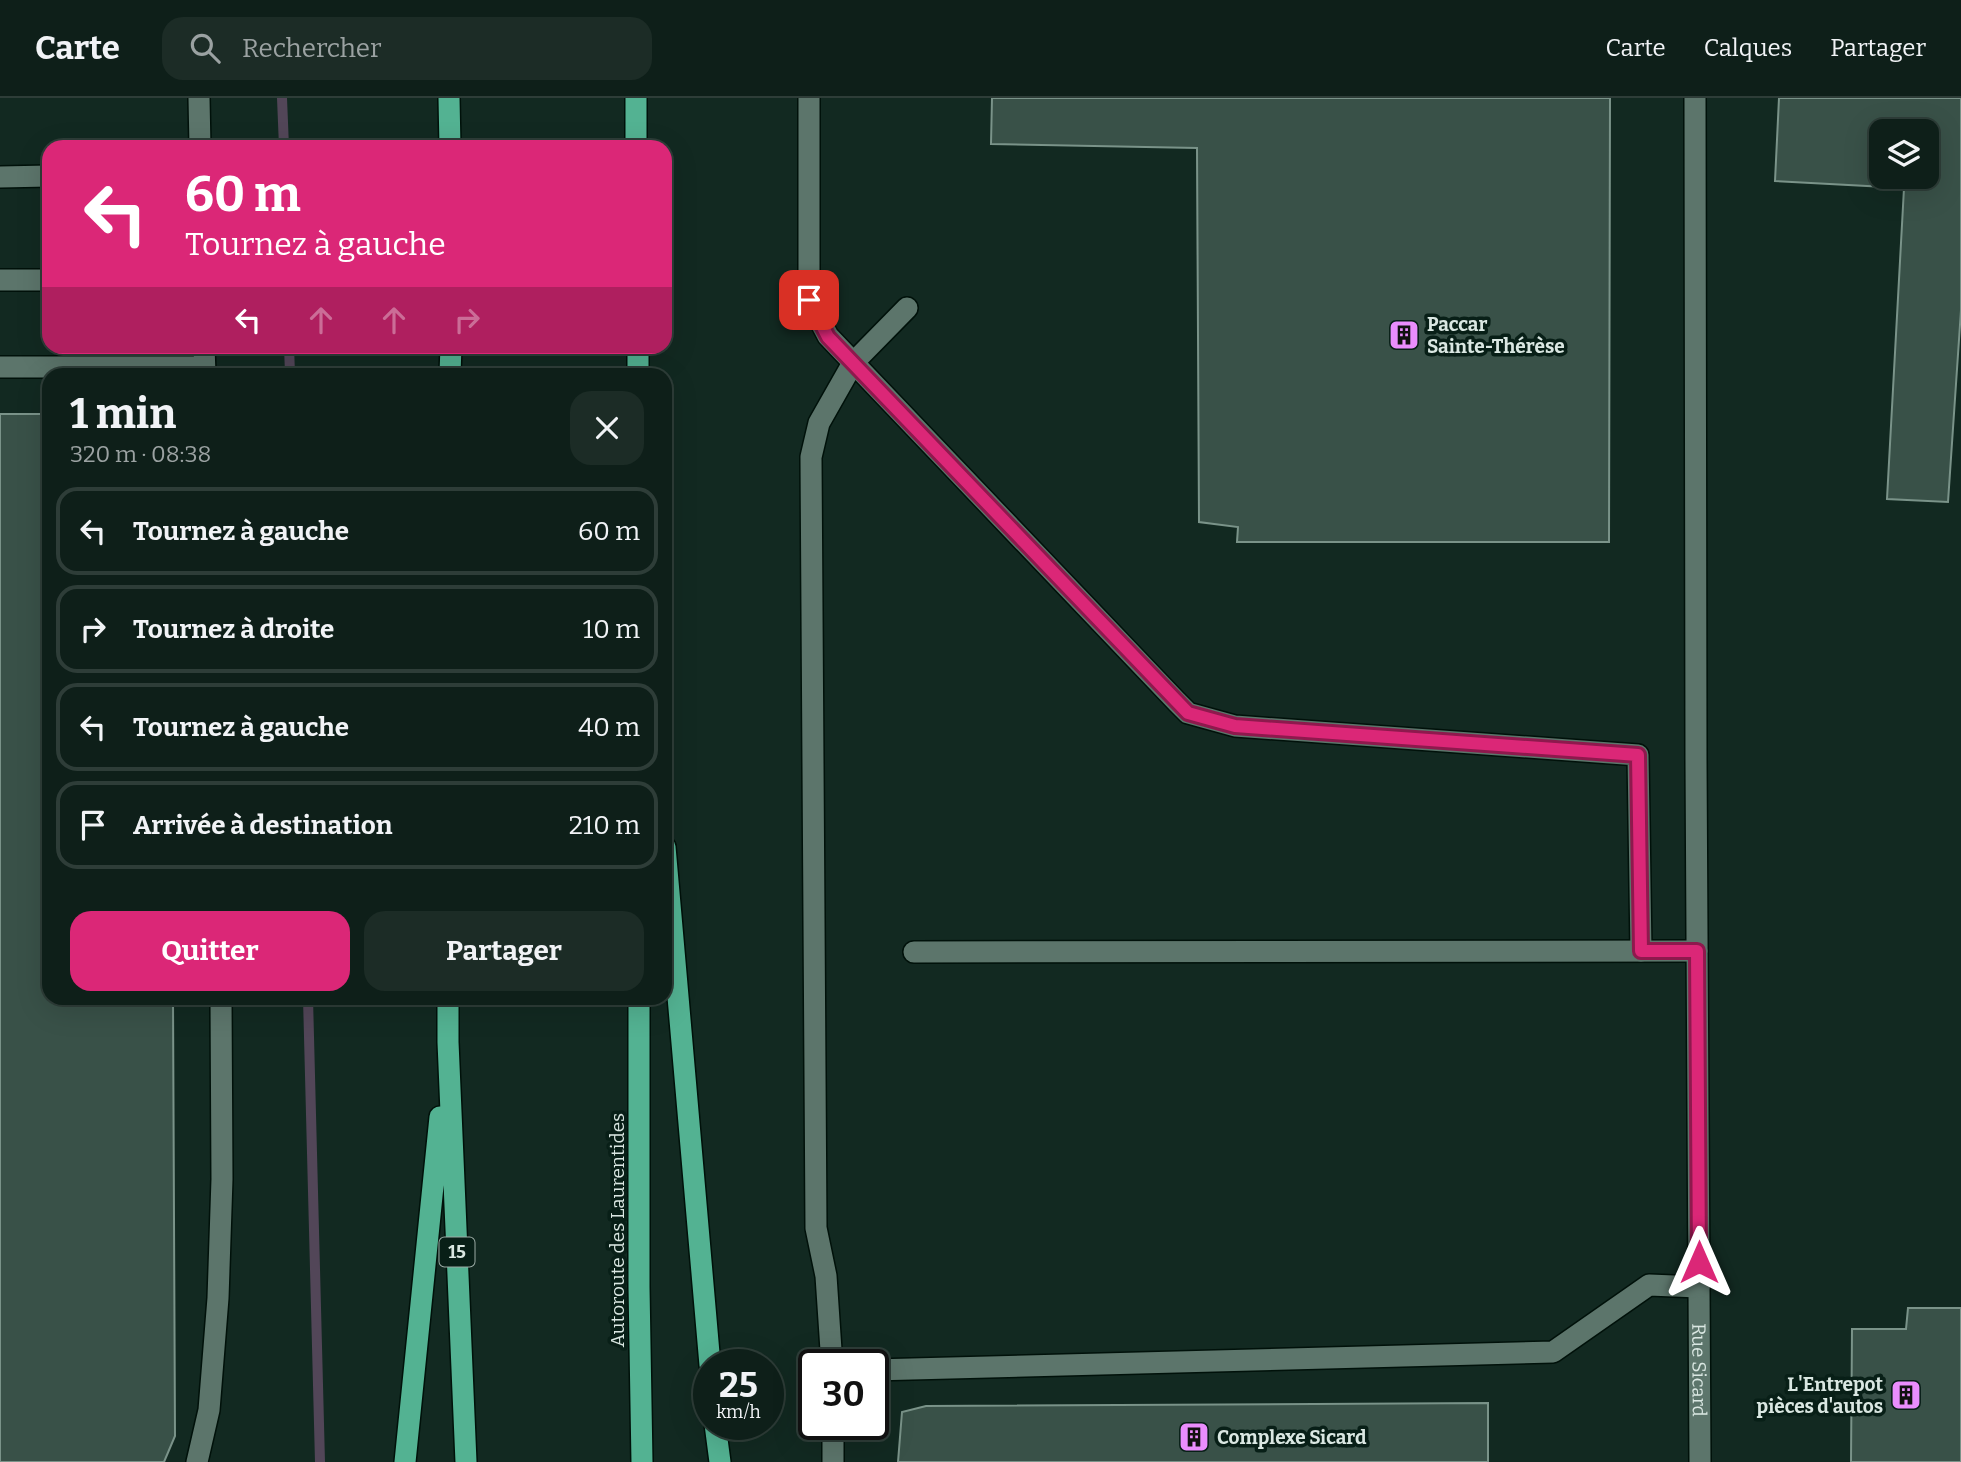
<!DOCTYPE html>
<html lang="fr">
<meta charset="utf-8">
<style>
:root{--surface:#0e1f19;--page:#1c2c26;--text:#f1f3f6;--muted:#9ba2a2;--line:#2e3d38;--accent:#db2777}
body{margin:0;font-family:Bitter,serif;background:var(--page);color:var(--text);height:100vh;display:flex;flex-direction:column;font-size:26px;white-space:nowrap}
*{box-sizing:border-box;margin:0}
p{font-size:23px;color:var(--muted)}
.icon{flex:none;width:38px;height:38px;fill:none;stroke:currentColor;stroke-width:2;stroke-linecap:round;stroke-linejoin:round}
.map{position:relative;flex:1;overflow:hidden}
.sheet{position:absolute;left:42px;top:270px;width:630px;height:637px;display:flex;flex-direction:column;background:var(--surface);border-radius:21px;box-shadow:0 7px 28px #0002,0 0 0 2px var(--line)}
.sheet>*{flex:none}
.banner{position:absolute;left:42px;top:42px;width:630px;height:214px;border-radius:21px;box-shadow:0 7px 28px #0002,0 0 0 2px var(--line);background:#db2777;color:#fff;overflow:hidden}
.buttons{position:absolute;left:1869px;top:21px;display:grid;gap:14px}
.buttons a{display:grid;place-items:center;width:70px;height:70px;border-radius:14px;background:var(--surface);box-shadow:0 7px 28px #0002,0 0 0 2px var(--line);font-size:35px}
.speed{position:absolute;left:693px;top:1251px;display:flex;gap:14px;font-size:35px;font-weight:700;text-align:center}
.speed>*{display:grid;place-content:center;width:91px;height:91px;border-radius:50%;background:var(--surface);box-shadow:0 7px 28px #0002,0 0 0 2px var(--line);line-height:1}
.speed small{font-size:18px;font-weight:400}
.speed .limit{border:4px solid #111;border-radius:10px;background:#fff;color:#111}
.pin{position:absolute;display:grid;place-items:center;width:60px;height:60px;color:#fff;margin:-30px;border-radius:14px;box-shadow:0 4px 10px #0006}
.me{position:absolute;width:77px;margin:-38px;rotate:0deg;stroke-linejoin:round;filter:drop-shadow(0 0 5px #0008)}
.turn{display:flex;align-items:center;gap:24px;height:147px;padding:0 28px;font-size:32px}
.turn .icon{width:91px;height:91px;stroke-width:2.5}
.turn b{display:block;font-size:49px;line-height:60px}
.lanes{display:flex;align-items:center;height:66px;padding:0 28px;background:#0003;justify-content:center;gap:35px;direction:ltr}
.lanes .off{opacity:.35}
.round{display:grid;place-items:center;flex:none;width:74px;height:74px;border-radius:21px;background:var(--page)}
.summary{display:flex;align-items:center;justify-content:space-between;height:119px;padding:0 28px}
h1{font-size:42px;font-weight:700;line-height:52px}
.primary-button{display:flex;gap:14px;margin-top:auto;padding:14px 28px}
.primary-button a{flex:1;height:80px;border-radius:21px;background:var(--accent);color:#fff;font-size:28px;font-weight:700;line-height:80px;text-align:center}
.primary-button a+a{background:var(--page);color:var(--text)}
ul{padding:0;list-style:none}
li{display:flex;align-items:center;gap:21px;height:88px;margin:0 14px 10px;padding:0 14px;border:4px solid var(--line);border-radius:21px}
li div{flex:1}
li b{display:block;font-size:26px}
li em{font-style:normal}
header{display:flex;align-items:center;gap:42px;box-sizing:border-box;height:98px;padding:0 35px;background:var(--surface);border-bottom:2px solid var(--line)}
header strong{font-size:33px}
nav{display:flex;gap:38px;margin-inline-start:auto;font-size:24px}
.search{width:490px;height:63px;background:var(--page);display:flex;align-items:center;gap:18px;box-sizing:border-box;padding:0 24px;border-radius:21px;color:var(--muted);font-size:26px}
.map>svg:first-child{display:block}
.lines{fill:none;stroke-linecap:round;stroke-linejoin:round}
.stream{stroke:#524658;stroke-width:10}
.building{fill:#395148;stroke:#7a9389;stroke-width:2;fill-rule:evenodd}
.minor-casing{stroke:#00110a;stroke-width:24}
.highway-casing{stroke:#00110a;stroke-width:24}
.minor{stroke:#5c756b;stroke-width:21}
.highway{stroke:#53b292;stroke-width:21}
.route-casing{stroke:#8e194d;stroke-width:18}
.route{stroke:#db2777;stroke-width:12}
.labels{text-anchor:middle;dominant-baseline:central;stroke-width:7;stroke-linejoin:round;paint-order:stroke}
.shield{fill:#081f17;stroke:#9baba5;stroke-width:2}
.shield-label{font-size:18px;font-weight:bold;fill:#dae7e2}
.poi-label{font-size:19px;font-weight:bold;fill:#dae7e2;stroke:#081f17;text-anchor:start}
.street-label{font-size:19px;fill:#dae7e2;stroke:#081f17}
</style>
<header>
<strong>Carte</strong>
<div class="search"><svg class="icon" aria-label="search" viewBox="0 0 24 24"><circle cx="10" cy="10" r="6"/><path d="M15 15l6 6"/></svg>Rechercher</div>
<nav><a>Carte</a><a>Calques</a><a>Partager</a></nav>
</header>
<div class="map">
<svg width="1961" height="1364" viewBox="0 0 1961 1364">
<rect width="100%" height="100%" fill="#122921"/>
<g class="lines">
<path class="stream" d="M282 0 284 49
M289 248 290 276
M308 900 320 1364"/>
</g>
<path class="building" d="M992 0H1610L1609 444H1237L1238 429 1199 424 1197 50 991 46Z
M1779 0H1961V212L1948 404 1887 401 1904 90 1775 83ZM1881 33H1927V79H1881Z
M0 316H49V900H173L175 1338 164 1364H0Z
M1908 1210H1961V1364H1851L1852 1231H1906Z
M1488 1305V1364H898L902 1314 926 1308Z"/>
<g class="lines">
<g class="minor-casing">
<g id="minor">
<path d="M199 0 200 49"/>
<path d="M809 0V202L828 238 1177 604 1188 615 1235 628 1638 657 1641 853"/>
<path id="s1" d="M1695 0 1696 662 1700 1364"/>
<path d="M0 79 49 78"/>
<path d="M0 182H49"/>
<path d="M204 248 205 276"/>
<path d="M0 269H204"/>
<path d="M914 854 1697 853"/>
<path d="M832 1267 826 1178 816 1130 811 359 819 325 853 265 907 210"/>
<path d="M873 1272 1553 1254 1649 1187 1699 1189"/>
<path d="M833 1326V1364"/>
<path d="M197 1364 209 1312 218 1200 222 1081 221 900"/>
</g>
</g>
<g class="highway-casing">
<path id="highway" d="M449 0 450 49
M636 0V49
M638 248V276
M450 276 451 248
M665 749 710 1267
M448 900V944L466 1364
M639 900V1189L642 1364
M715 1326 720 1364
M405 1364 440 1019"/>
</g>
<use href="#minor" class="minor"/>
<use href="#highway" class="highway"/>
</g>
<g class="lines">
<g class="route-casing">
<path id="route" d="M809 202 828 239 1188 615 1235 628 1638 657 1641 853H1697L1699 1164"/>
</g>
<use href="#route" class="route"/>
</g>
<defs>
<g id="building-square" transform="scale(1.575)"><rect x="-9" y="-9" width="18" height="18" rx="4" fill="#ea8dfd" stroke="#081f17"/><path d="M-4-6H4V6H1V3H-1V6H-4ZM-2.5-4.3h1.7v1.8h-1.7ZM.8-4.3h1.7v1.8H.8ZM-2.5-1h1.7V.8h-1.7ZM.8-1h1.7V.8H.8Z" fill="#111"/></g>
</defs>
<g fill-rule="evenodd">
<use href="#building-square" x="1404" y="237"/>
<use href="#building-square" x="1906" y="1297"/>
<use href="#building-square" x="1194" y="1339"/>
</g>
<g class="labels">
<rect class="shield" x="439.5" y="1139.5" width="35" height="29" rx="5"/>
<g class="shield-label">
<text x="457" y="1154">15</text>
</g>
<g class="poi-label">
<text x="1427" y="226">Paccar<tspan x="1427" dy="22">Sainte-Thérèse</tspan></text>
<text x="1883" y="1286" text-anchor="end">L'Entrepot<tspan x="1883" dy="22">pièces d'autos</tspan></text>
<text x="1217" y="1339">Complexe Sicard</text>
</g>
<g class="street-label">
<text transform="translate(617 1132) rotate(-90)">Autoroute des Laurentides</text>
<text stroke="none"><textPath href="#s1" startOffset="1272">Rue Sicard</textPath></text>
</g>
</g>
</svg>
<div class="buttons">
<a><svg class="icon" aria-label="layers" viewBox="0 0 24 24"><path d="M12 4l9 5-9 5-9-5zM3 14l9 5 9-5"/></svg></a>
</div>
<div class="speed"><div>25<small>km/h</small></div><div class="limit">30</div></div>
<div class="pin" style="left:809px;top:202px;background:#d93025"><svg class="icon" aria-label="arrive" viewBox="0 0 24 24"><path d="M6 21V4h12l-3 4 3 4H6"/></svg></div>
<svg class="me" style="left:1699px;top:1164px" viewBox="-20 -20 40 40"><path d="M0-17L14 15 0 8-14 15z" fill="#db2777" stroke="#fff" stroke-width="4"/></svg>
<div class="banner">
<div class="turn"><svg class="icon" aria-label="left" viewBox="0 0 24 24"><path d="M17 20v-9H6M10 6l-5 5 5 5"/></svg><div><b>60 m</b>Tournez à gauche</div></div>
<div class="lanes"><svg class="icon" aria-label="left" viewBox="0 0 24 24"><path d="M17 20v-9H6M10 6l-5 5 5 5"/></svg><svg class="icon off" aria-label="ahead" viewBox="0 0 24 24"><path d="M12 20V5M6 11l6-6 6 6"/></svg><svg class="icon off" aria-label="ahead" viewBox="0 0 24 24"><path d="M12 20V5M6 11l6-6 6 6"/></svg><svg class="icon off" aria-label="right" viewBox="0 0 24 24"><path d="M7 20v-9h11M14 6l5 5-5 5"/></svg></div>
</div>
<section class="sheet">
<div class="summary"><div><h1>1 min</h1><p>320 m · 08:38</p></div><a class="round"><svg class="icon" aria-label="close" viewBox="0 0 24 24"><path d="M6 6l12 12M18 6L6 18"/></svg></a></div>
<ul>
<li><svg class="icon" aria-label="left" viewBox="0 0 24 24"><path d="M17 20v-9H6M10 6l-5 5 5 5"/></svg><div><b>Tournez à gauche</b></div><em>60 m</em></li>
<li><svg class="icon" aria-label="right" viewBox="0 0 24 24"><path d="M7 20v-9h11M14 6l5 5-5 5"/></svg><div><b>Tournez à droite</b></div><em>10 m</em></li>
<li><svg class="icon" aria-label="left" viewBox="0 0 24 24"><path d="M17 20v-9H6M10 6l-5 5 5 5"/></svg><div><b>Tournez à gauche</b></div><em>40 m</em></li>
<li><svg class="icon" aria-label="arrive" viewBox="0 0 24 24"><path d="M6 21V4h12l-3 4 3 4H6"/></svg><div><b>Arrivée à destination</b></div><em>210 m</em></li>
</ul>
<div class="primary-button"><a>Quitter</a><a>Partager</a></div>
</section>
</div>
